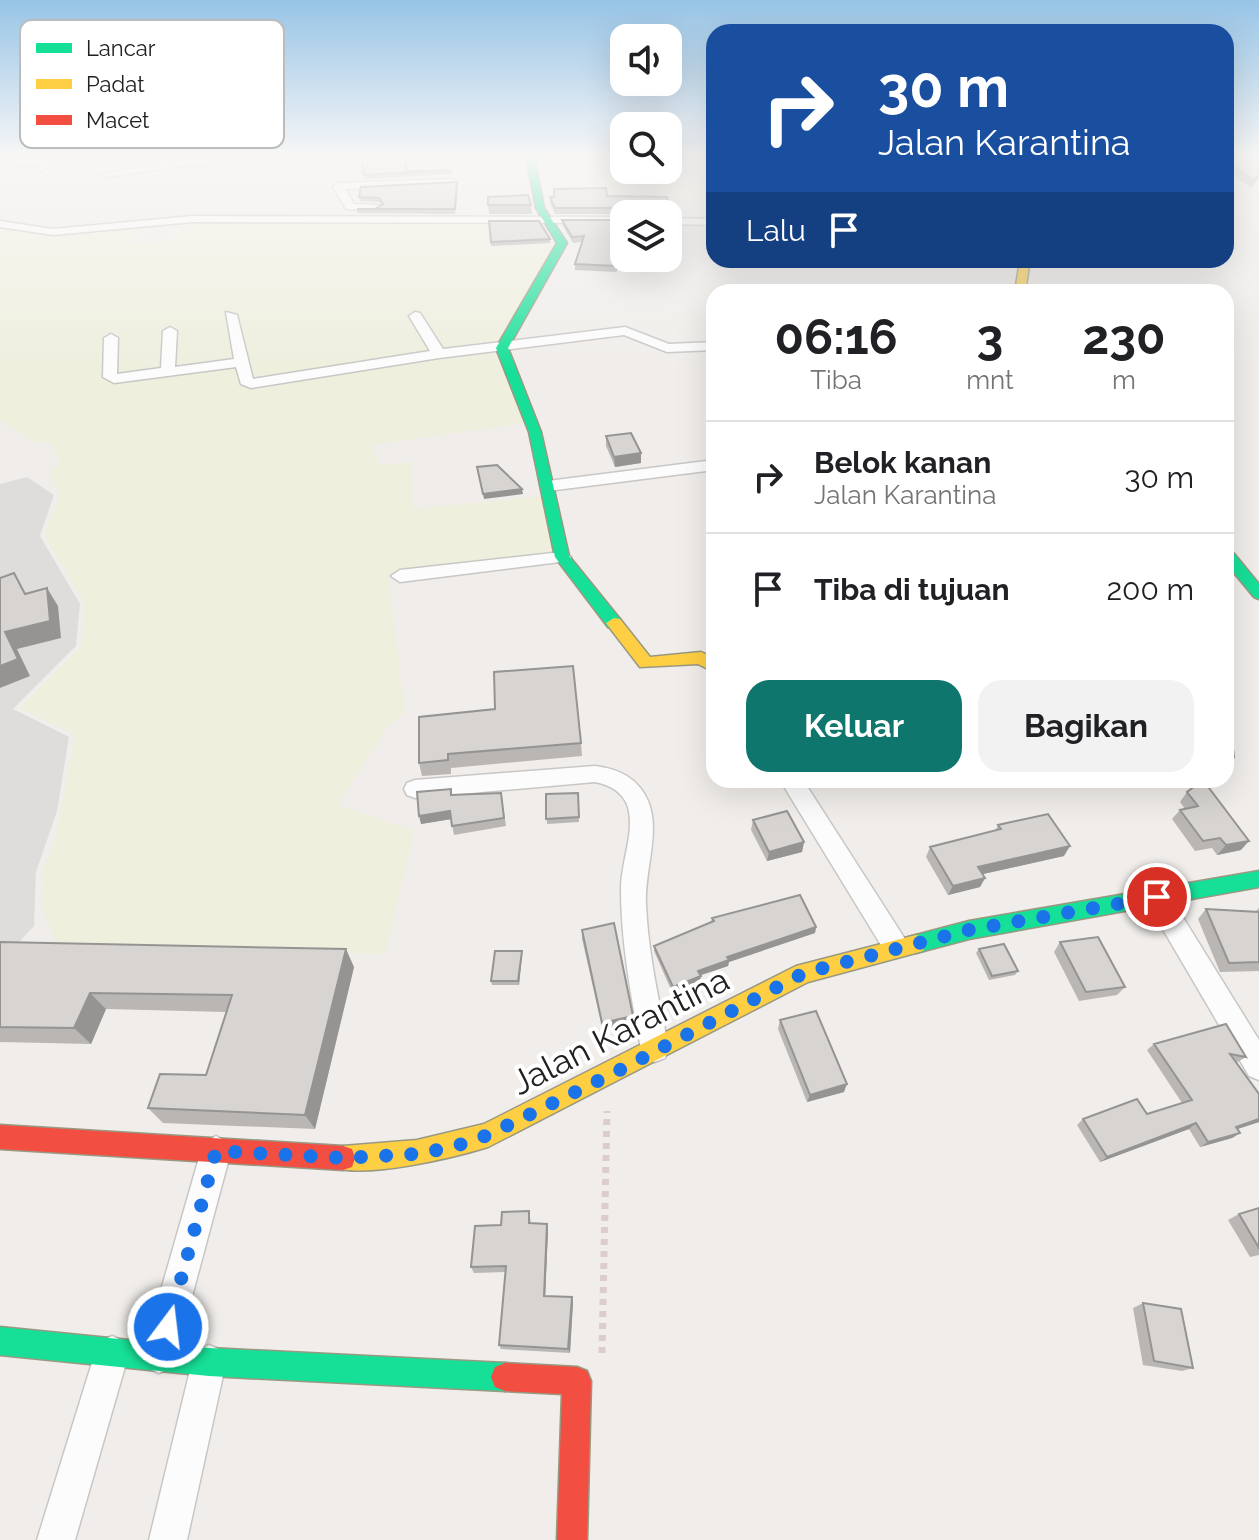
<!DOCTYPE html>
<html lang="id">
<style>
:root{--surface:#fff;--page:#f2f2f2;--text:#202124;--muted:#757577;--line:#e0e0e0;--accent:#0f766e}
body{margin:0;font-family:Raleway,sans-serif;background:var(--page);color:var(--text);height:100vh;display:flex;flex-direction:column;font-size:30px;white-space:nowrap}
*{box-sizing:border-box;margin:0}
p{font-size:26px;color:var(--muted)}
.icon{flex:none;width:44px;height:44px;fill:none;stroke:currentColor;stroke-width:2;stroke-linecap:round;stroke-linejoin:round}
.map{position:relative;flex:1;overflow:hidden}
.sheet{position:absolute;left:706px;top:284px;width:528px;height:504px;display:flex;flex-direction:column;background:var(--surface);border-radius:24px;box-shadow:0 8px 32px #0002}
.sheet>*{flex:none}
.top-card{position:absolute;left:706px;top:24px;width:528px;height:244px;border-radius:24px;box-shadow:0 8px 32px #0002;background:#1a4fa0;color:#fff;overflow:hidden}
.controls{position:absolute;left:610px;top:24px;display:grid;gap:16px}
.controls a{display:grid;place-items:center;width:72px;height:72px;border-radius:16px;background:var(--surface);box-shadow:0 8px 32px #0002;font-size:40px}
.pin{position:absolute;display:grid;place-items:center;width:68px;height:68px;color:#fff;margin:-34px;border:4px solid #fff;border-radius:50%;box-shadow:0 2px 8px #0007}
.me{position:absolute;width:88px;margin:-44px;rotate:15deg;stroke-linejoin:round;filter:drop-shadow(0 0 6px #0008)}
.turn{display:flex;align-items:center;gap:28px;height:168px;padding:0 40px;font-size:36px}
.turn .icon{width:104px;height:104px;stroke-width:2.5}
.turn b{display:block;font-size:56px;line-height:68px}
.then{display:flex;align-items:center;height:76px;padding:0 40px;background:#0003;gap:16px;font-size:30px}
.eta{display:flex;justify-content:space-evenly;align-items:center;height:136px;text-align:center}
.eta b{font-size:48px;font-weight:700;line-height:56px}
.primary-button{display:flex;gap:16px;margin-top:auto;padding:16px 40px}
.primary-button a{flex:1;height:92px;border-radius:24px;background:var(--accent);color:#fff;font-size:32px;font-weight:700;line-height:92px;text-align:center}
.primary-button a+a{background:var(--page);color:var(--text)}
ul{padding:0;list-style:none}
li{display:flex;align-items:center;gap:24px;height:112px;padding:0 40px;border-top:2px solid var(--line)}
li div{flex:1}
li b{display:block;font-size:30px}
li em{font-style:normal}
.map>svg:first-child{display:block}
.residential{fill:#dfdddb}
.farmland{fill:#efefde}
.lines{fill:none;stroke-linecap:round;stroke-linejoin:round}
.street-casing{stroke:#c8c7c6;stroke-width:3}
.fast-casing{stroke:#999981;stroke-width:3}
.slow-casing{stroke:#999981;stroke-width:3}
.jam-casing{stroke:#999981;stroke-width:3}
.path{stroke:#dccdcc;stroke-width:7;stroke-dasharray:6 6;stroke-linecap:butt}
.street{fill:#fdfcfc;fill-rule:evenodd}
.fast{fill:#16e098;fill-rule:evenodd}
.slow{fill:#ffcf43;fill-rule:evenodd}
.jam{fill:#f24e42;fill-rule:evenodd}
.wall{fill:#b9b6b4}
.shaded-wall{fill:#969492}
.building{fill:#d7d4d1;stroke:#969492;stroke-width:2}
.route{stroke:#1a73e8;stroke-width:14;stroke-dasharray:0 25.2}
.labels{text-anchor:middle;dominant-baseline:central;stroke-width:8;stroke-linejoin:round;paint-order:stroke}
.near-street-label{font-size:34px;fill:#212121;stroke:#fff}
.key{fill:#fff;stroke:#bcbcbc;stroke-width:2}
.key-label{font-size:22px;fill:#212121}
</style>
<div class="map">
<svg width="1259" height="1540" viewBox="0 0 1259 1540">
<rect width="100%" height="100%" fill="#f0edea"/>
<path class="residential" d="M27 477 54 495 40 536 80 604 76 646 13 709 69 737 57 811 36 872 34 926 15 946 0 954V484Z"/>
<path class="farmland" d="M572 156H624V170H668V156H714V200L680 201 635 193 545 194 535 159H571Z
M179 220 524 221 522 231 487 234 488 247 557 244 498 347 526 423 370 445 380 465 412 462 413 509 543 496 555 554 388 575 405 712 386 729 338 805 414 831 385 954 59 949 42 908 43 870 55 841 75 735 20 708 82 645 84 602 44 535 60 494 48 474 61 462 49 442H35L0 420V225L52 233 142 224 135 244 173 240Z"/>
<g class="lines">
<g class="street-casing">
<path id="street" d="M268 156H329L324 159 188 165 106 177 101 174 188 159Z
M0 157 44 161 49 164 42 172 38 166 0 163Z
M451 179 455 180V184L345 189 354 204 380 205 381 207 376 210 346 209 333 186 338 183Z
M193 216 624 217V223L193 222 53 235 0 227V221L53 229Z
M668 218 714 219V225L668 224Z
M226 312 237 315 253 379 430 351 409 316 415 312 420 313 443 349 625 327 669 344 714 342V350L667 352 624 335 439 358 251 388 241 384 236 367 114 383 103 377 104 338 111 334 118 338 117 374 161 368 163 331 170 327 177 331 175 367 234 359Z
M714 460V470L548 491 540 486 548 481Z
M562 552 571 557 568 561 400 582 391 576 400 570Z
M595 766C619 769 638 778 648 801 661 831 644 872 646 904 648 953 659 1001 669 1049L665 1058 655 1062 645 1058 641 1049C631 996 621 942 621 888 621 862 635 833 628 807 623 792 610 785 595 782L415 798 407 795 404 789 407 783 415 780Z
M780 780H803L905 939 909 947 905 955 896 958 887 955Z
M1157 887 1166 890 1259 1040V1080L1249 1076 1148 904 1145 897 1148 890Z
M216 1136 226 1141 231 1151 176 1356 171 1368 159 1373 147 1368 142 1356 201 1151 206 1141Z
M112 1336 124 1341 129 1353 75 1540H37L95 1353 100 1341Z
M209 1345 221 1350 226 1362 187 1540H149L192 1362 197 1350Z"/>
</g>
<g class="fast-casing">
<path id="fast" d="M526 156H534L544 208 567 243 508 348 541 432 569 556 620 619 622 623 614 628 608 627 555 557 529 432 496 348 557 243 536 208Z
M1226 549 1231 550 1259 584V599L1254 597 1226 563Z
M1259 871V887L969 939 916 953 909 951 906 944 909 937 916 935 969 921Z
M0 1327 209 1348 505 1363 515 1367 519 1377 515 1387 505 1391 209 1376 0 1355Z"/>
</g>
<g class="slow-casing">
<path id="slow" d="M1020 260H1030L1025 292H1015Z
M614 618 620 619 650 657 701 652 714 658V672L698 664 640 667 606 623Z
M916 935 923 937 926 944 923 951 808 982 488 1147C456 1157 365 1179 334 1167L331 1158 334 1149 343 1146 417 1140 484 1124 796 966Z"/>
</g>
<g class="jam-casing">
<path id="jam" d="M0 1125 343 1146 352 1149 355 1158 352 1167 343 1170 0 1149Z
M505 1363 577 1367 587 1371 591 1381 587 1540H557L562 1394 505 1391 495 1387 491 1377 495 1367Z"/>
</g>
<path class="path" d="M602 1353 607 1111"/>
<use href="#street" class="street"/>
<use href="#fast" class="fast"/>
<use href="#slow" class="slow"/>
<use href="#jam" class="jam"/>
</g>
<path class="wall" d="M361 156H406V171L451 170 452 174 365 179Z
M1259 156V178L1251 188 1227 170 1230 164Z
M457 187 455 214 358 213 357 209H375L382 204 380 202 360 201 359 197Z
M606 188 607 196 667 197 669 215H668V214H555L550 203V197H554V189Z
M488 205H531L532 214H489Z
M562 220 624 242 616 272 575 270V264L582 242 573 243 563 226Z
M489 221 550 239V243L491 246Z
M606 436 641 463 615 467 606 446Z
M1226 716 1234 757 1227 767 1226 766Z
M419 717 581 743 582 756 451 768V774L422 776 419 763Z
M451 789 452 795 501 793 506 826 454 835 451 819 421 824Z
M1187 792 1241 850 1217 855 1212 848 1195 851 1172 819 1180 810 1185 809 1180 802Z
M578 793 579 822 547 824 546 794Z
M753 820 804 842 802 852 767 861 751 830Z
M998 825 1064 856 983 874 985 878 980 887 948 895 926 857 930 847 995 831Z
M1259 908V971L1220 972 1198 919 1206 909 1255 912Z
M712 918 816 927 815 933 729 962 728 966 701 975 700 982 672 992 654 951V946L711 922Z
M582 930 633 1024 603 1031 582 939Z
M0 942 354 967 315 1129 163 1123 148 1108 206 1075 226 1012 106 1009 91 1044 0 1042Z
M1060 942 1125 987 1117 995 1079 1001 1054 952Z
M979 949 1018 971 1015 975 989 980 976 953Z
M522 955 519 985H492L491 981Z
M780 1020 844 1092 807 1102 778 1029Z
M1154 1044 1246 1057 1236 1063 1259 1094V1122L1238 1129 1240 1133 1232 1138 1200 1147 1189 1129 1100 1162 1077 1125 1083 1119 1147 1114 1182 1103 1147 1050Z
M1259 1208V1255L1250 1257 1228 1220 1239 1214Z
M529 1211 531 1224H547L548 1230 545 1296 572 1297 573 1302 570 1353 501 1349 499 1345 506 1272 474 1273 471 1267 501 1225Z
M1143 1303 1193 1368 1182 1371 1143 1365 1133 1308Z"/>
<path class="shaded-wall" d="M624 236V242L616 272V266Z
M641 453V463L615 467 614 457Z
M522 489 523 494 484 499 483 494Z
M47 588 58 606 61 638 17 649 30 676 0 688V666L5 632Z
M450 811 452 819 421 824 419 816Z
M1249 841 1241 850 1217 855 1226 845Z
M804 842 802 852 767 861 769 852Z
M1070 846 1064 856 974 876 978 867Z
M985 878 980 887 948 895 953 886Z
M816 927 815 933 729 962 728 966 698 976V971L727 957Z
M346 949 354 967 315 1129 305 1115Z
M522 951V955L519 985 518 981Z
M701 976 700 982 672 992 673 987Z
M90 993 106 1009 91 1044 74 1028Z
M633 1016V1024L603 1031 602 1023Z
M847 1084 844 1092 807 1102 810 1095Z
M1259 1119V1122L1228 1132 1236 1127Z
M1196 1123 1189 1129 1100 1162 1107 1157Z
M1240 1133 1232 1138 1200 1147 1208 1142Z
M547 1224 548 1230 545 1301 544 1296Z
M572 1297 573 1302 570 1353 568 1349Z"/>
<path class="building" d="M361 156H406V171L451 170 364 175Z
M1238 156H1259V175L1254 181 1230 164Z
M457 182 455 209H357H375L383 204 379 198 359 197 361 187Z
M606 188 607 196 667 197 669 209 666 210V214H626L627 211 624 208H555L550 197H554V189Z
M528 195 531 205H488V197Z
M562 220H624V236L616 266 575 264 584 236 572 237Z
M489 221H539L550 239 491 242Z
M631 433 641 453 614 457 606 436Z
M497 465 522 489 483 494 477 467Z
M14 573 25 594 47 588 50 621 5 632 18 659 0 666V578Z
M573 666 581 743 448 754V760L419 763V717L495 709 494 672Z
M1226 716H1229L1234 757 1226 755Z
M1203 780 1249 841 1226 845 1220 838 1203 841 1180 810 1198 806 1187 792Z
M451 789V795L501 793 504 818 452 826 450 811 419 816 417 792Z
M578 793 579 817 546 819V794Z
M787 811 804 842 769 852 753 820Z
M1048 814 1070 846 978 867 985 878 953 886 930 847 1001 829 998 825Z
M800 895 816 927 727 957 729 960 698 971 701 976 673 987 654 946 714 921 712 918Z
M1206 909 1259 912V962L1229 963Z
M614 923 633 1016 602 1023 582 930Z
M1098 937 1125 987 1086 992 1060 942Z
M0 942 346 949 305 1115 148 1108 160 1074 206 1075 232 995 90 993 74 1028 0 1027Z
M1004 944 1018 971 992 976 979 949Z
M495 951H522L518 981H491Z
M816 1011 847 1084 810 1095 780 1020Z
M1226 1024 1246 1057 1230 1054 1259 1094V1119L1236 1127 1240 1133 1208 1142 1196 1123 1107 1157 1083 1119 1137 1099 1147 1114 1192 1100 1154 1044Z
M1259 1208V1248L1239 1214Z
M529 1211V1223L547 1224 544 1296 572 1297 568 1349 499 1345 506 1266 471 1267 475 1226 501 1225 502 1212Z
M1143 1303 1181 1309 1193 1368 1154 1361Z"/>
<linearGradient id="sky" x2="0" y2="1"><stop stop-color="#97c4e6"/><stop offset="0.42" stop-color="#f8f7f6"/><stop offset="1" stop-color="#f8f7f6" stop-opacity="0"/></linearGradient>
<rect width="1259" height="371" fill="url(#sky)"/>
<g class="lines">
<path class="route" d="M168 1327 216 1151 343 1158 416 1154 453 1147 488 1135 618 1071 804 973 969 930 1157 897"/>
</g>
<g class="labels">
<g class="near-street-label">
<text transform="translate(620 1031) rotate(-27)">Jalan Karantina</text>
</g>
</g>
<rect x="20" y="20" width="264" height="128" rx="12" class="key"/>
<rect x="36" y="43" width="36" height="10" fill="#16e098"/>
<rect x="36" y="79" width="36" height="10" fill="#ffcf43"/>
<rect x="36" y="115" width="36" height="10" fill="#f24e42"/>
<g class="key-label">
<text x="86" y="56">Lancar</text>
<text x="86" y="92">Padat</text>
<text x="86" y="128">Macet</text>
</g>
</svg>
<div class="controls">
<a><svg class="icon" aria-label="sound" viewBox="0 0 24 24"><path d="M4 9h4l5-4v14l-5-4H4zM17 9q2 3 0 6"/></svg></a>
<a><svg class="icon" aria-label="search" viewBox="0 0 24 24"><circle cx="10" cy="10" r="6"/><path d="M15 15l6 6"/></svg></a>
<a><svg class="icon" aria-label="layers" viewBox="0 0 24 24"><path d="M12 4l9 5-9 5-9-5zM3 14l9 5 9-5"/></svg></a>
</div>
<div class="pin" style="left:1157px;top:897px;background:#d93025"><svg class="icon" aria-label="arrive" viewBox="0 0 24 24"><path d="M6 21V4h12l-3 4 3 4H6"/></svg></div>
<svg class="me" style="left:168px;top:1327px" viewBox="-20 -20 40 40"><circle r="17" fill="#1a73e8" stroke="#fff" stroke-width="3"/><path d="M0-11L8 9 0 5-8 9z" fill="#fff"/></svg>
<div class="top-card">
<div class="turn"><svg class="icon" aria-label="right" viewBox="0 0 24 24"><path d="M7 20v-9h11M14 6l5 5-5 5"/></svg><div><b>30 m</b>Jalan Karantina</div></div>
<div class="then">Lalu<svg class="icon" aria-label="arrive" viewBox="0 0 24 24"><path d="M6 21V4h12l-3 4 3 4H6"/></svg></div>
</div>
<section class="sheet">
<div class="eta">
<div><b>06:16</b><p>Tiba</p></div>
<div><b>3</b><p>mnt</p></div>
<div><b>230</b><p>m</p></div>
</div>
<ul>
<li><svg class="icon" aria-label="right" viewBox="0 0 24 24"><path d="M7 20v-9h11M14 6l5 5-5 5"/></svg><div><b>Belok kanan</b><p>Jalan Karantina</p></div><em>30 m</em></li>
<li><svg class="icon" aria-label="arrive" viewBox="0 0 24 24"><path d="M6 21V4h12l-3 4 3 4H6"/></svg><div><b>Tiba di tujuan</b></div><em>200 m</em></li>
</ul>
<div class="primary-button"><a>Keluar</a><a>Bagikan</a></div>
</section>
</div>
